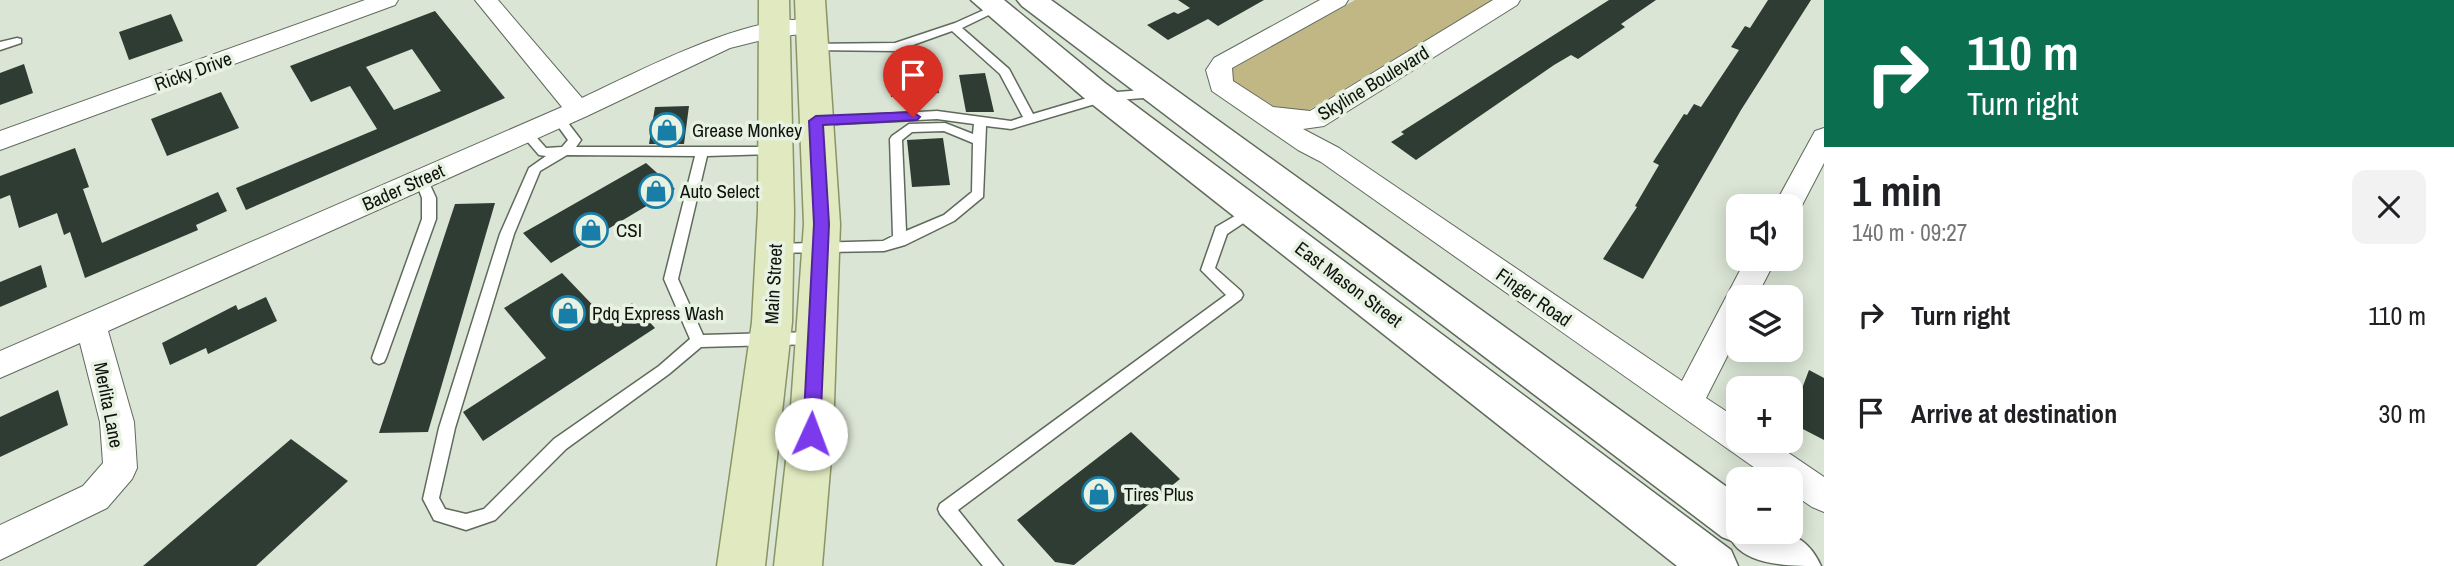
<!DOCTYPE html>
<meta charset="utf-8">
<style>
:root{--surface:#fff;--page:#f2f2f2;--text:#202124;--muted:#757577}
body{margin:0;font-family:"Archivo Narrow",sans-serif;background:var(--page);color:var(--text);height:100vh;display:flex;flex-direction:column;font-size:26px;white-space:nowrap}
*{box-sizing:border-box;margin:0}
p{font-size:23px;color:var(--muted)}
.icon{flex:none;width:38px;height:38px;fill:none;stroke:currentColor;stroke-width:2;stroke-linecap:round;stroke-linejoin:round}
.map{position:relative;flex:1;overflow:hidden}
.side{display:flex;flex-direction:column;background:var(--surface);width:630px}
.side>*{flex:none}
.hud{background:#0b6e4f;color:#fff;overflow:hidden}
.tools{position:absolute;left:1726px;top:194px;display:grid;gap:14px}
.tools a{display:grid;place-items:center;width:77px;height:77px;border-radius:14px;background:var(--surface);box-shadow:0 4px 18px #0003;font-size:35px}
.pin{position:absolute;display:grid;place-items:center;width:60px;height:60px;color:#fff;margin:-72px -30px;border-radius:50% 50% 50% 0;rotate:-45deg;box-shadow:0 0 7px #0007}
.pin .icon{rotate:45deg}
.me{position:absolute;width:77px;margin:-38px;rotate:2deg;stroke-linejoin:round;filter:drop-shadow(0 0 5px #0008)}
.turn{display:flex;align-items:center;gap:24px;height:147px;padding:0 28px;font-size:32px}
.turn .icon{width:91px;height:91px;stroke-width:2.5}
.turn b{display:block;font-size:49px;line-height:60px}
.round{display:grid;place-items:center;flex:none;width:74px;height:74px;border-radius:14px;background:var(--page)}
.headline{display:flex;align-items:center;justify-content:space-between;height:119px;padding:0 28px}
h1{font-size:42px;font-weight:700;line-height:52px}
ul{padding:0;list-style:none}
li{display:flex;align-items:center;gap:21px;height:98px;padding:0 28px}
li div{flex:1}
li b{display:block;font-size:26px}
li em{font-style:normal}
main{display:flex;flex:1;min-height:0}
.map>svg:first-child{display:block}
.green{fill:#c1b785}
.building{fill:#2e3c33;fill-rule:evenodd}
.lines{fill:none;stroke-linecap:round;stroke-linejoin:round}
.service-casing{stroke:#606a5c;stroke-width:3}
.minor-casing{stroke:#606a5c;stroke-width:2}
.secondary-casing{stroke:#606a5c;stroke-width:3}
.primary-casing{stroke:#8a9465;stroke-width:3}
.service{fill:#fff;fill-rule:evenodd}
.minor{fill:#fff;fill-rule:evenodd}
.secondary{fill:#fff;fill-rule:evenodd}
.primary{fill:#e0e9bf;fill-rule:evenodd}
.route{fill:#7c3aed;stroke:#51269a;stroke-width:2}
.labels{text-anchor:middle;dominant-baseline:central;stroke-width:7;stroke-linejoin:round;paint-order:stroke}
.street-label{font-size:19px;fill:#10130e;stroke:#e7f2e2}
.poi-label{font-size:19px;fill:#10130e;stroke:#e7f2e2;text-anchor:start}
</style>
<main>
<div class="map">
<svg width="1824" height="566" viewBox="0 0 1824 566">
<rect width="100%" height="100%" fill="#dae5d5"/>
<path class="green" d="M1355 0H1492L1304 113 1286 114 1230 84 1228 72 1233 68Z"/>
<path class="building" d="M1178 0H1264L1218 26 1208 19 1168 40 1147 25 1174 12 1178 14 1190 8Z
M1609 0H1656L1621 24 1625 27 1578 59 1571 55 1554 65 1416 160 1391 142 1404 134 1401 132Z
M1768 0H1811L1741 110 1643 279 1603 259 1637 207 1635 206 1659 165 1653 162 1684 114 1687 115 1694 104 1701 107 1739 50 1731 47 1745 26 1750 28Z
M435 11 505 98 246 210 236 188 377 129 350 86 311 102 290 66ZM412 49 441 91 394 110 366 67Z
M171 14 183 41 129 60 119 32Z
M24 64 33 93 0 105V73Z
M934 65 939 93 891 97 887 68Z
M985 73 994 112H966L959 75Z
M221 92 239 128 167 156 151 119Z
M689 106 684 144H649L655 107Z
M943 138 950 185 912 187 907 140Z
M75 148 89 187 83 189 102 243 218 192 227 211 196 225 198 230 85 278 70 232 64 235 57 213 19 228 10 195 0 199V176Z
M646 163 675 189 551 263 523 233Z
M495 203 428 432 379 433 455 204Z
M41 265 47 287 0 307V282Z
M562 273 606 319 632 303 655 328 483 441 463 412 546 358 504 308Z
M266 297 277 321 208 354 206 348 170 365 162 343 236 305 238 310Z
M1809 370 1824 378V440L1797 426 1803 411 1795 407Z
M58 390 68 425 0 457V417Z
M1131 432 1180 479 1074 565 1055 562 1017 520Z
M291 439 348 481 256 566H143Z"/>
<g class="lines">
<g class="service-casing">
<path id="service" d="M995 5 999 6V10L962 28 1009 69 1033 114 1104 93 1156 89 1162 93 1156 97 1105 101 1011 129 986 126 983 197 954 221 905 245 884 251 771 253 769 249 771 245 776 244 883 241 893 236 890 139 892 136 909 124 945 123 973 134 974 124 937 119 816 125 810 121 812 118 937 111 1011 121 1023 117 1000 74 952 31 896 51 812 50 808 48V44L895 43 955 23ZM944 131 973 143 972 192 944 215 906 231 902 140 912 132Z
M17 38 21 39V43L0 50V42Z
M558 114 562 115 581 140 576 147H779L781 150 779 153 775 154 707 156 678 279 703 335 814 332 819 334 821 338 819 342 814 344 701 347 669 374 566 449 495 520 466 530 434 520 423 499 439 428 500 234 529 168 546 156 539 155 520 133 522 130H530L546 148 562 147 568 140 552 118ZM567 155 695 156 664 279 690 339 659 366 554 439 484 509 466 514 445 509 439 498 455 428 514 234 540 171Z
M421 174 426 176 436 198V219L386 358 384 362 379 364 374 362 372 358 422 219V198L415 179Z
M1252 206 1259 211 1257 214 1227 234 1215 268 1241 291 1243 295 1241 299 958 510 1003 566H983L940 514 938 509 940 504 1226 295 1201 270 1216 227Z"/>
</g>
<g class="minor-casing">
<path id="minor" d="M365 0H398L395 5 0 150V131Z
M475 0H498L582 98C638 72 759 7 819 22L823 27 819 32 774 37 730 48 587 116 108 331 134 422 137 468 132 479 107 508 0 560V525L83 486 103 463 100 422 80 343 0 378V351L562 107Z
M1320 0H1348L1345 5 1232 68 1233 81 1273 107 1310 111 1493 0H1520L1517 5 1324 126 1303 129 1339 148 1682 381 1746 259H1776L1756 298H1738V335L1706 398 1738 419V441H1771L1824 477V512L1812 507 1790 492V480H1772L1321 162 1298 150 1212 91 1206 70 1214 58Z
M1824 128V163L1798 213 1790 215V206H1774L1815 131Z"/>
</g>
<g class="secondary-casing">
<path id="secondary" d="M971 0H1004L1105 83 1731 550 1738 566H1677L1083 97Z
M1017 0H1051L1738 495V532C1775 532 1803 526 1821 566 1791 566 1747 566 1732 541L1722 537 1022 6Z"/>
</g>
<g class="primary-casing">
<path id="primary" d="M759 0H789L794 211 792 322 765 566H717L752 322 758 211Z
M795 0H825L840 224 833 434 822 566H774L789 434 804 224Z"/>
</g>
<use href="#service" class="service"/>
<use href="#minor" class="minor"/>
<use href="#secondary" class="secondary"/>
<use href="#primary" class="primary"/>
</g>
<path class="route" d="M913 112 920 117 917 120 823 125 829 224 820 434 818 440 811 442 805 440 803 434 814 224 809 121 816 116Z"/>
<defs>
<g id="shop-ring" transform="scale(1.75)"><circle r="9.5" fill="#e7f2e2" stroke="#187ea8" stroke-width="1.5"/><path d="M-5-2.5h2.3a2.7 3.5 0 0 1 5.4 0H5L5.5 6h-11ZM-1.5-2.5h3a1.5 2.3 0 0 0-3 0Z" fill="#187ea8"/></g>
</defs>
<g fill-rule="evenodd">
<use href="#shop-ring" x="667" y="130"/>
<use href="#shop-ring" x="656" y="191"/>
<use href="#shop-ring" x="591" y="230"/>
<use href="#shop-ring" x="568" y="313"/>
<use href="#shop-ring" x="1099" y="494"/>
</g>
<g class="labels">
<g class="street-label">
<text transform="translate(193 71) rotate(-20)">Ricky Drive</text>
<text transform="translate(1373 83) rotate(-31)">Skyline Boulevard</text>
<text transform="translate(403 187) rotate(-24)">Bader Street</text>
<text transform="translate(773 284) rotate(-87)">Main Street</text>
<text transform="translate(1349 284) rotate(37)">East Mason Street</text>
<text transform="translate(1534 297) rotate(35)">Finger Road</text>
<text transform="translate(109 405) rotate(79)">Merlita Lane</text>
</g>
<g class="poi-label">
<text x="692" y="130">Grease Monkey</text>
<text x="680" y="191">Auto Select</text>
<text x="616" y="230">CSI</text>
<text x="592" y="313">Pdq Express Wash</text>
<text x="1124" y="494">Tires Plus</text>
</g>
</g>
</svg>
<div class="tools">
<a><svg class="icon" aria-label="sound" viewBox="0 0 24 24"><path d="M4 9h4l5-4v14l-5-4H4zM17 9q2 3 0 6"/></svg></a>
<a><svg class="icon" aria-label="layers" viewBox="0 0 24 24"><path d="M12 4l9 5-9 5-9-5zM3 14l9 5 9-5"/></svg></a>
<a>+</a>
<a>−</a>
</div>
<div class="pin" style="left:913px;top:117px;background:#d93025"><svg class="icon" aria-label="arrive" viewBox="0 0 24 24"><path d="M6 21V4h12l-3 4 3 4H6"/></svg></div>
<svg class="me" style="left:811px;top:434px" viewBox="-20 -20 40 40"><circle r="19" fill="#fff"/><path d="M0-13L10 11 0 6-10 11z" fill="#7c3aed"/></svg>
</div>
<section class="side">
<div class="hud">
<div class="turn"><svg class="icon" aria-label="right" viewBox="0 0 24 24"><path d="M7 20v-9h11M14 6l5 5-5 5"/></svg><div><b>110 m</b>Turn right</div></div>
</div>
<div class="headline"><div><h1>1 min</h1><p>140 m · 09:27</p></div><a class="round"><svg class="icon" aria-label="close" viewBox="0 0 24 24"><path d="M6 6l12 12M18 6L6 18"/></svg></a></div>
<ul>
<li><svg class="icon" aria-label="right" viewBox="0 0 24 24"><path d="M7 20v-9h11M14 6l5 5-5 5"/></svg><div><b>Turn right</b></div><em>110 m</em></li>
<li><svg class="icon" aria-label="arrive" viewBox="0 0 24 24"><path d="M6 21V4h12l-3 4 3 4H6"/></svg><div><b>Arrive at destination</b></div><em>30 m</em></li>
</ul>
</section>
</main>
